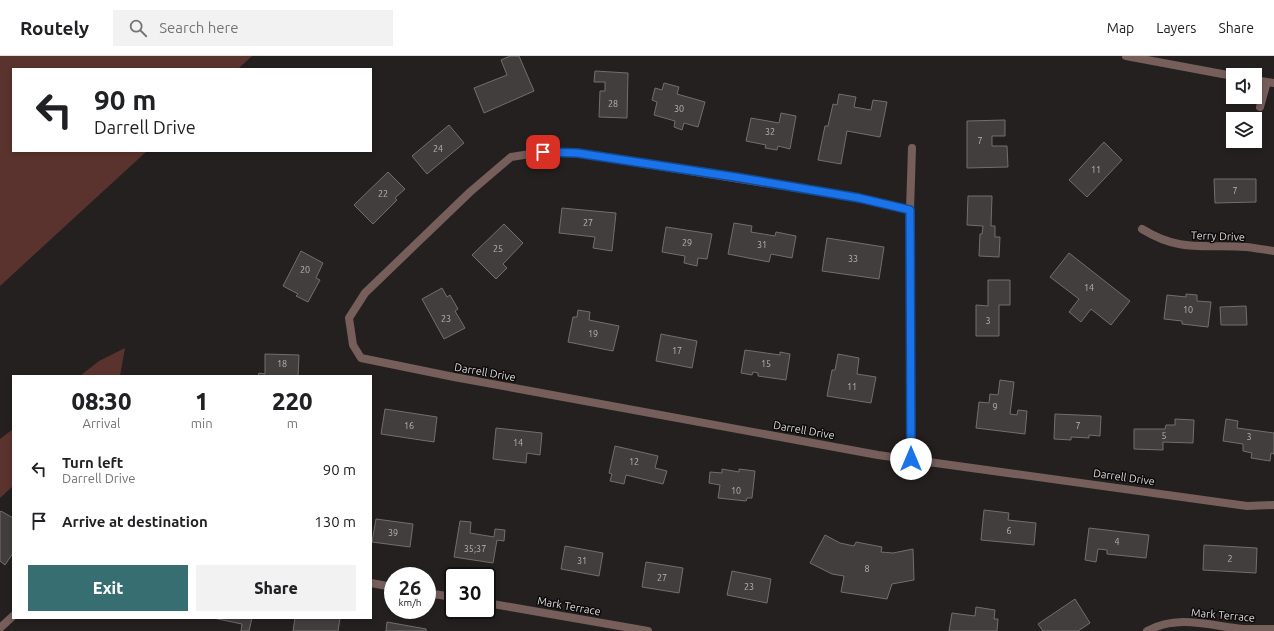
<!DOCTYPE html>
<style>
:root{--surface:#fff;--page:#f2f2f2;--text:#202124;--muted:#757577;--line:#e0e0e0;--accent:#366e72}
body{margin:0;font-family:Ubuntu,sans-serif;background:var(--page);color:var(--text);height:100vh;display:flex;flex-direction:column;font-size:15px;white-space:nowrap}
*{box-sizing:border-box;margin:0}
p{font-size:13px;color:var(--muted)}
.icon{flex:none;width:22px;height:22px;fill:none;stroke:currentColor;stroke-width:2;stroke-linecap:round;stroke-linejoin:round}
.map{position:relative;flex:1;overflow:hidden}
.sheet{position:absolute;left:12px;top:319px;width:360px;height:244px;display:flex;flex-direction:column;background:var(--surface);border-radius:0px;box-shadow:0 2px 6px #0003}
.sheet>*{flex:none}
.guide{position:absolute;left:12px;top:12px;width:360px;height:84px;border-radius:0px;box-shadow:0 2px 6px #0003;background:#fff;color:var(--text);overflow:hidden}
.controls{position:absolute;left:1226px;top:12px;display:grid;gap:8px}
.controls a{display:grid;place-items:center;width:36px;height:36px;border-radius:0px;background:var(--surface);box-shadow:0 2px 6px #0003;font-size:20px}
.speed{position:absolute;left:384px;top:511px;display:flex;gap:8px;font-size:20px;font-weight:700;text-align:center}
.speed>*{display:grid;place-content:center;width:52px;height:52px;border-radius:50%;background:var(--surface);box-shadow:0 2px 6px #0003;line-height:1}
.speed small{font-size:10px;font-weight:400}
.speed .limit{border:2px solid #111;border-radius:6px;background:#fff;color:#111}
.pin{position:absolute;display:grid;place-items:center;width:34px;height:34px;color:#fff;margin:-17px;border-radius:8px;box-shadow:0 2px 6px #0006}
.me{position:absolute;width:44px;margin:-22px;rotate:0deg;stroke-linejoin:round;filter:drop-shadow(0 0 3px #0008)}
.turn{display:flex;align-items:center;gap:14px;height:84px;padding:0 16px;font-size:18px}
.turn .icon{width:52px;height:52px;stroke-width:2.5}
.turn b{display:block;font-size:28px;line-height:34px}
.eta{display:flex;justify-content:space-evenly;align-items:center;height:68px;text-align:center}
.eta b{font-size:24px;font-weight:800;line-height:28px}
.action{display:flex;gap:8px;margin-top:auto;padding:8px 16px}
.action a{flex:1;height:46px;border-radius:0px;background:var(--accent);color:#fff;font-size:16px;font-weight:800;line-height:46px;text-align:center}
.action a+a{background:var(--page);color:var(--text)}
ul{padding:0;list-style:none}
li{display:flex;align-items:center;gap:12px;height:52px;padding:0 16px}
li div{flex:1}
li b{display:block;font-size:15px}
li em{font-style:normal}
header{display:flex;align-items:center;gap:24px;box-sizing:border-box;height:56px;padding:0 20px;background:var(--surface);border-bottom:1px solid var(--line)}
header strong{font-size:19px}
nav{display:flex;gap:22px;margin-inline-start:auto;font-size:14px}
.search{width:280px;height:36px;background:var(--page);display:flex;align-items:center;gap:10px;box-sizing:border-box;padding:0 14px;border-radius:0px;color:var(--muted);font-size:15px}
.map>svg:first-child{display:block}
.green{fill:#5a332e}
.building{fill:#433e3e;stroke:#736e6d}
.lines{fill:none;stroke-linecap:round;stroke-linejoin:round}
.service{stroke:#765e5b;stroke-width:8}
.minor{stroke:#765e5b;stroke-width:8}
.route-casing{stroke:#114b97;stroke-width:10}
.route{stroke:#1a73e8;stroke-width:7}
.labels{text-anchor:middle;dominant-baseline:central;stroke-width:3;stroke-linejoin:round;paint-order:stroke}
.number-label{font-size:9px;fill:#b6b3b3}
.street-label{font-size:11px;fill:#dddada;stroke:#0c0a0a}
</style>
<header>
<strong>Routely</strong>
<div class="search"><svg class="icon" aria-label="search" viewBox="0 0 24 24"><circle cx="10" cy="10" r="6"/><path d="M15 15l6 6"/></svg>Search here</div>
<nav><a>Map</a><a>Layers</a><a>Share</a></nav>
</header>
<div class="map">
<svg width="1274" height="575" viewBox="0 0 1274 575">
<rect width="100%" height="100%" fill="#24201f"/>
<path class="green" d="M0 0H252L238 13H13V95H147L0 230Z
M125 292 120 320H80L99 305Z
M13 373V430L0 442V383Z"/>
<path class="building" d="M510 0H519L534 35 484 57 474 32 507 19 501 4Z
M595 15 628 17 627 62 599 61 600 35H605V26H594Z
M664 27 679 31 677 38 705 46 698 71 684 67 682 74 674 71 675 65 654 59 657 46 652 44 655 32 662 34Z
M839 38 856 41 854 51 871 54 873 44 887 46 880 81 847 75 841 108 818 104 825 70H828L833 48 837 49Z
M781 57 796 60 790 93 778 90 777 94 765 92 766 89 746 85 751 62 779 67Z
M1005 64V80H992V90H1007L1008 111 967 112V65Z
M449 69 464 87 427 118 412 100Z
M1104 86 1122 104 1087 141 1069 124Z
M388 116 405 133 395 142 397 144 373 168 354 149Z
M1214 123H1256V146L1215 147Z
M968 140H992L991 170H995V181H1000L999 201 979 200 980 178H982L983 170 967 169Z
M562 152 616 157 612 195 593 192 595 181 559 177Z
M734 167 752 170 751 176 775 180 776 176 796 180 792 202 771 198 769 206 728 198Z
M504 168 523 187 503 208 507 212 496 223 472 199Z
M666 171 712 178 707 203 698 202 697 210 684 207 685 200 662 196Z
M827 182 884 191 879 223 822 215Z
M301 195 323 207 316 222 320 224 308 246 296 240 298 238 283 230Z
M1069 197 1130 245 1111 269 1091 253 1081 266 1069 256 1079 243 1050 221Z
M988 224H1010V249H999V280H976V249L988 250Z
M442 232 447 241 450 239 458 253 455 255 465 272 444 283 422 243Z
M1186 238 1197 239V245L1211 246 1208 271 1182 268V265L1164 263 1167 239 1186 241Z
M1246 250 1247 269H1221L1220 251Z
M578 254 590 256 589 264 619 270 613 295 568 286 573 261H577Z
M661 278 697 285 692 312 656 305Z
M745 294 780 299V296L790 298 786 324 758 320V317L753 316 752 319 741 317Z
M265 298 299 299 298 320H258L259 317 265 318Z
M838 298 859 302 857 318 876 321 871 347 827 340 832 314H835Z
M1000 324 1014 326 1010 358 1017 359 1018 354 1027 355 1025 378 976 372 979 346 989 347 990 338 998 339Z
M385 353 437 361 434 386 381 378Z
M1055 358 1101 360 1100 380 1089 379V382L1071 381V384L1054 383Z
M1175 363 1194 364 1193 387 1163 386V394L1134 393V373H1165L1166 369H1175Z
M1226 363 1238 365 1237 372 1274 377V398L1271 397 1270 405 1251 402 1252 397 1243 395V388L1223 385Z
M496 372 542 377 540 399 527 397 526 407 493 403Z
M615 390 658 400 655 412 667 415 663 428 626 419 624 428 610 425 612 418 609 417Z
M722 413 739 416V413L755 415 752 442H747L746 445 718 442 720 429 709 427 710 416 722 417Z
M984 454 1009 457 1008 464 1036 467 1034 489 981 484Z
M1 455 13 462V497L5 509 0 505V456Z
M376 463 413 468 410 491 372 486Z
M460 465 471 466 470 477 494 481 495 473 505 474 504 485 497 484 493 507 454 501Z
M1089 472 1149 479 1146 502 1107 498V494L1098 493 1096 506 1085 504Z
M825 479 840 487 854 490 856 486 882 491 881 496 893 497 913 493 914 524 892 528 887 543 841 536 844 520 832 518 810 507Z
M1204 489 1257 492 1256 517 1203 514Z
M565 490 603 497 599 520 561 513Z
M646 506 683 512 679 537 642 531Z
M732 515 771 523 767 547 727 539Z
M1075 543 1090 567 1078 575H1043L1038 568Z
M976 551 995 554 994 563H998L997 575H949L952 557 975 560Z
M213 562H252L249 575H241L242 568Z
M295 562H340L338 575H293Z
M387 566 426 573V575H386Z"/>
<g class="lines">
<path class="service" d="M1126 0 1233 20
M1255 24 1274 27
M1260 51 1267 26"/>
<path class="minor" d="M910 154 859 142 577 97 543 96 511 101 470 136 365 237 349 262 353 289 361 302 454 321 878 399 1247 450 1274 449
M1142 173C1181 197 1204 188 1246 191 1256 192 1265 194 1274 195
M911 403 910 154 912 92
M371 527 393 531
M427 537 453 541
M487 547 648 575
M0 572 13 560
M1147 575C1179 558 1210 570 1243 573 1253 573 1264 573 1274 573"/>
</g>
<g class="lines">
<g class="route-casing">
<path id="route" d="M543 96 577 97 735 121 859 142 910 154 911 403"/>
</g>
<use href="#route" class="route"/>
</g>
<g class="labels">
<g class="number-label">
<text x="613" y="48">28</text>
<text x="679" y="53">30</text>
<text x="770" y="76">32</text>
<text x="980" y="85">7</text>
<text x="438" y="93">24</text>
<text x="1096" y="114">11</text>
<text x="1235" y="135">7</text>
<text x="383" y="138">22</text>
<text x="588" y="167">27</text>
<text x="687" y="187">29</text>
<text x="762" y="189">31</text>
<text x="498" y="193">25</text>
<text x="853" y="203">33</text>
<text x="305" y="214">20</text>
<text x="1089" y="232">14</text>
<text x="1188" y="254">10</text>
<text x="446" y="263">23</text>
<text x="988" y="265">3</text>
<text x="593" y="278">19</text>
<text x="677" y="295">17</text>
<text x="282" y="308">18</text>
<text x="766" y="308">15</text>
<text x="852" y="331">11</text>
<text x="995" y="351">9</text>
<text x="409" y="370">16</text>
<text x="1078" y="370">7</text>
<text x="1164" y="380">5</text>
<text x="1249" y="381">3</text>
<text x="518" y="387">14</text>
<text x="634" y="406">12</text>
<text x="736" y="435">10</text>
<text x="1009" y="475">6</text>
<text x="393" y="477">39</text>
<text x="1117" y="486">4</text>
<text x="475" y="493">35;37</text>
<text x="1230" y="503">2</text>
<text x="582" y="505">31</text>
<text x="867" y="513">8</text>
<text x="662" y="522">27</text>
<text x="749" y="531">23</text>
</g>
<g class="street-label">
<text transform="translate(1218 180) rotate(2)">Terry Drive</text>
<text transform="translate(485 316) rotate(10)">Darrell Drive</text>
<text transform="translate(804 374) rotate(10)">Darrell Drive</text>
<text transform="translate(1124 421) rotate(8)">Darrell Drive</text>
<text transform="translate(569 550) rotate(10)">Mark Terrace</text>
<text transform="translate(1223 559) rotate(5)">Mark Terrace</text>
</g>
</g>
</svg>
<div class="controls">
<a><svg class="icon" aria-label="sound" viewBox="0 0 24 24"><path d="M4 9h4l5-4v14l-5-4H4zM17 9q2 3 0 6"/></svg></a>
<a><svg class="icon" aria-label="layers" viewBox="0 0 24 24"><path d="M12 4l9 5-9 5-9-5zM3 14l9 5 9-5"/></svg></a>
</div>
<div class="speed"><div>26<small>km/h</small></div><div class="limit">30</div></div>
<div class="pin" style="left:543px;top:96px;background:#d93025"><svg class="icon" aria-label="arrive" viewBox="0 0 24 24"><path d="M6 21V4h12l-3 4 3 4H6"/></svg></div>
<svg class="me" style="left:911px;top:403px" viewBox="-20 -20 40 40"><circle r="19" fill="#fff"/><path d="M0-13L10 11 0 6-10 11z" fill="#1a73e8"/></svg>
<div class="guide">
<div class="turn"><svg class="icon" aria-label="left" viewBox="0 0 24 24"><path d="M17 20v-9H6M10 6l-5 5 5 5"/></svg><div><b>90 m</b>Darrell Drive</div></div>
</div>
<section class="sheet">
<div class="eta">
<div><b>08:30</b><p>Arrival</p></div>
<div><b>1</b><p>min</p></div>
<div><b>220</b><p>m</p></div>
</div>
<ul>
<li><svg class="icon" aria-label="left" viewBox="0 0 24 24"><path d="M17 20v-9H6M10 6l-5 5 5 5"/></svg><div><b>Turn left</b><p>Darrell Drive</p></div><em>90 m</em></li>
<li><svg class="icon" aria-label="arrive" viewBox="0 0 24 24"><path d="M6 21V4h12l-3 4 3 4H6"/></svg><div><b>Arrive at destination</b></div><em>130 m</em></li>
</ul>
<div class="action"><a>Exit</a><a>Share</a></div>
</section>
</div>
